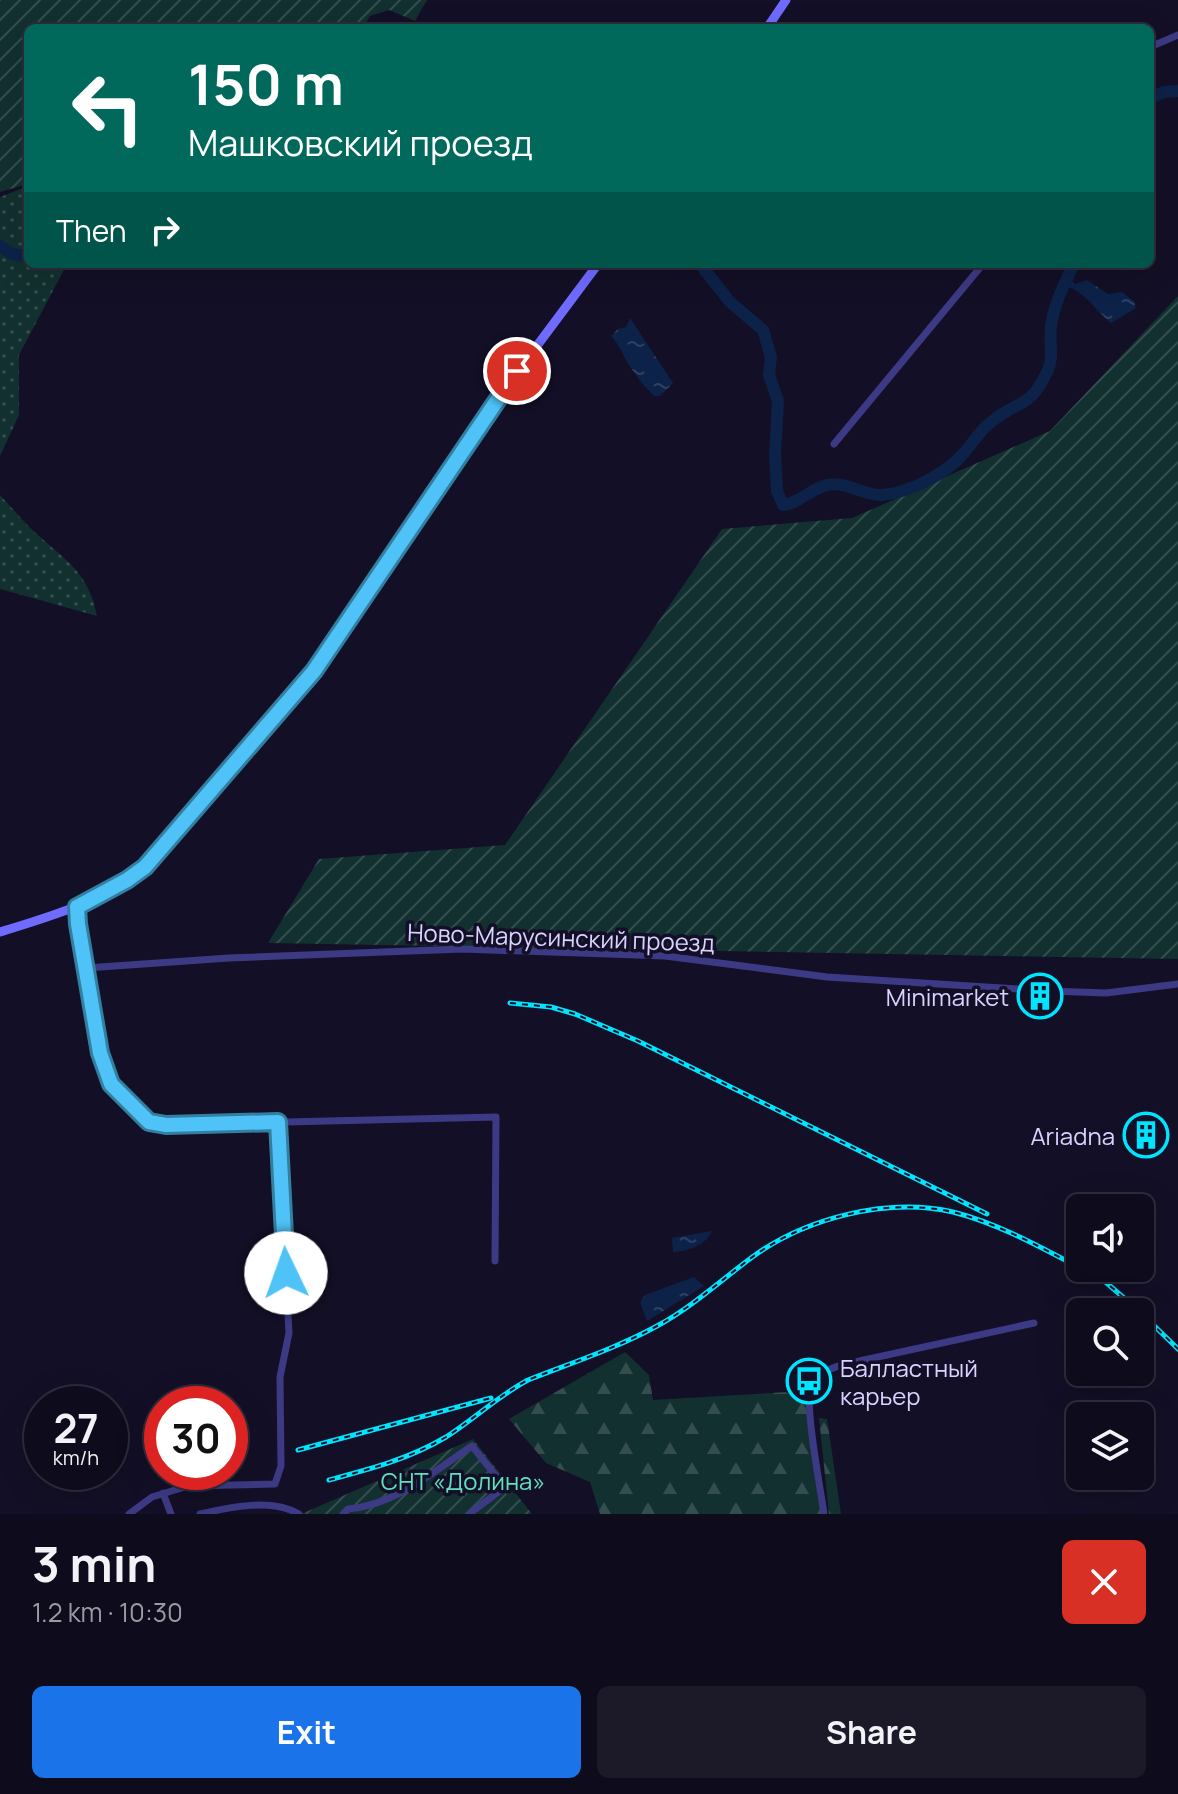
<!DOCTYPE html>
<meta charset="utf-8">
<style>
:root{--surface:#0e0b1c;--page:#1c1929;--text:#f1f3f6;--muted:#9b9ba3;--line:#2e2b3b;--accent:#1a73e8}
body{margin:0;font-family:Manrope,sans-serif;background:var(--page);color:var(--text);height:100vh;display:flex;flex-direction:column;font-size:30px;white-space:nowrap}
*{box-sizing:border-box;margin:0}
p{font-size:26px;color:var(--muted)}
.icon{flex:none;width:44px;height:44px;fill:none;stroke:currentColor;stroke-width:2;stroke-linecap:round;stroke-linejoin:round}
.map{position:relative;height:1514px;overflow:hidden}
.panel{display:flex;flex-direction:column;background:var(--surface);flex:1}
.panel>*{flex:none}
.guide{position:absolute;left:24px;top:24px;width:1130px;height:244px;border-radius:12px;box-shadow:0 8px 32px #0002,0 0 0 2px var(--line);background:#00695c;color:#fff;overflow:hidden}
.fabs{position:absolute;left:1066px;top:1194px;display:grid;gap:16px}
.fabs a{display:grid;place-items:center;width:88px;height:88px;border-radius:12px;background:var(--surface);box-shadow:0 8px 32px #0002,0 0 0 2px var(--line);font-size:40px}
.speed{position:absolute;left:24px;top:1386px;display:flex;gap:16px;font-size:40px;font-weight:700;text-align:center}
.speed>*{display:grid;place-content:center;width:104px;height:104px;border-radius:50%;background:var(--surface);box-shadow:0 8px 32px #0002,0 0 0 2px var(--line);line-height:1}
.speed small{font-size:20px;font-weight:400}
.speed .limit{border:12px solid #d22;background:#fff;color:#111}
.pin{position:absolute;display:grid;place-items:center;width:68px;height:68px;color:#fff;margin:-34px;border:4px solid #fff;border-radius:50%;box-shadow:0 2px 8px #0007}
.me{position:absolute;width:88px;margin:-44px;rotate:357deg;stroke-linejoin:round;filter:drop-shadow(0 0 6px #0008)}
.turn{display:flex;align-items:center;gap:28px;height:168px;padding:0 32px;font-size:36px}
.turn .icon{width:104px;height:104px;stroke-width:2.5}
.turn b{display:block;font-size:56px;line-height:68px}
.then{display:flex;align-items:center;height:76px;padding:0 32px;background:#0003;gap:16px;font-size:30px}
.round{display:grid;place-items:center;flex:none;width:84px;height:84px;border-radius:12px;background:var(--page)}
.overview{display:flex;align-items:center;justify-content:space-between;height:136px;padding:0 32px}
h1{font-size:48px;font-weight:700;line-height:60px}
.action{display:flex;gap:16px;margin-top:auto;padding:16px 32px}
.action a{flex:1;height:92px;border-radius:12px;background:var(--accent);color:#fff;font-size:32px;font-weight:700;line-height:92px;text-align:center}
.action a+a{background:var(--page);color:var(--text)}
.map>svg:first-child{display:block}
.grass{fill:url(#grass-dots)}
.forest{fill:url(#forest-firs)}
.garden{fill:url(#garden-furrows)}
.water{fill:url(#water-ripples)}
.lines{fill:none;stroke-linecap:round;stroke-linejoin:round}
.river{stroke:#0c2248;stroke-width:12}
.street{stroke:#3d3a85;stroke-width:7}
.secondary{stroke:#6f6bff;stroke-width:9}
.rail-casing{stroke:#00e5ff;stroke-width:5}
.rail{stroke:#130f26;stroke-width:2;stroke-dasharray:6;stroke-linecap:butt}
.route-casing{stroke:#337fa1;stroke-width:20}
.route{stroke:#4fc3f7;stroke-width:14}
.labels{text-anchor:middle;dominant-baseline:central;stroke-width:7;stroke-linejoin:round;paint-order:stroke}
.street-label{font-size:24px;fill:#d9d4ff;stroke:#130f26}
.poi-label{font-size:24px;fill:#d9d4ff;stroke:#130f26;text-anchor:end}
.park-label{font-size:24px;fill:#5fe0c0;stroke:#130f26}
</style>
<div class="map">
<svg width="1178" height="1514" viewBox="0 0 1178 1514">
<defs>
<pattern id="grass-dots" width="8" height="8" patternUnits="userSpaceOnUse" patternTransform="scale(2)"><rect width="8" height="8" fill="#12302f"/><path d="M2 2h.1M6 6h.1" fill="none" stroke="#344d4e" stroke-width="1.8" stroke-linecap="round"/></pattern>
<pattern id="forest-firs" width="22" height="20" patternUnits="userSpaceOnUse" patternTransform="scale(2)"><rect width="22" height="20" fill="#12302f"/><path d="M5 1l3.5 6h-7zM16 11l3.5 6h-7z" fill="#344d4e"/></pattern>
<pattern id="garden-furrows" width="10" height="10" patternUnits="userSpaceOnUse" patternTransform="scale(2)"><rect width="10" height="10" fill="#12302f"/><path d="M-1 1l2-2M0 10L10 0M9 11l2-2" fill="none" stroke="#344d4e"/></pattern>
<pattern id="water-ripples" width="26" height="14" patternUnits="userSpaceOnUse" patternTransform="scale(2)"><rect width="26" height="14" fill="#0c2248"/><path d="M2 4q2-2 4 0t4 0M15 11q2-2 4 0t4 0" fill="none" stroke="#2f4163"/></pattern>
</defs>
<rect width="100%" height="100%" fill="#130f26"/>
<path class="grass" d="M28 186V264H67L19 355V415L0 456V197Z
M0 495C13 509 25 524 39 536 70 564 88 573 97 616L0 589Z"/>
<path class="forest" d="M625 1352 649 1375 653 1400 806 1391 821 1514H600L590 1482 546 1463 509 1419Z
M819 1418 827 1419 841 1514H829Z"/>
<path class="garden" d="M0 0H427L415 21 389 10 370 16 363 28H28V184L0 192Z
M1178 296V959L268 943 319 859 505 845 722 529 852 518 1050 431Z
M473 1439 532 1514H301Z"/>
<path class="water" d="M1071 280 1075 284 1087 280 1108 294 1122 292 1134 301 1136 308 1111 323C1095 310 1086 293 1067 286Z
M630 318 673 383 660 396H654C644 386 632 371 625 358 620 349 618 343 611 336L618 329 626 327Z
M712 1231C705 1246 688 1251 673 1252L672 1238Z
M694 1277 704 1286 647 1321 640 1302 645 1295Z"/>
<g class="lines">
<path class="river" d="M1150 98 1164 92 1178 91
M0 246 12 254 28 257
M700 264 730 302 763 330 771 357 769 375 778 401 775 455 777 491 783 505C800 503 811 488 828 485 846 481 864 496 882 495 908 493 946 474 963 454 973 443 979 431 991 422 1020 398 1029 411 1048 370 1054 357 1049 341 1051 327 1054 303 1064 285 1074 264"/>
<path class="street" d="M1150 47 1178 35
M834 444 983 264
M77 907 78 924 100 1053 111 1084 149 1122 166 1125 496 1117 495 1261
M86 968 229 958 462 949 665 956 827 977 1050 991 1106 993 1178 984
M163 1493 171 1514
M129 1514 152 1497 188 1486 275 1484 281 1466 280 1377 289 1333 278 1122
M200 1514C230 1507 271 1498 299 1514
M343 1514 348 1509C396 1505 434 1471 472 1446L505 1487 469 1514
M824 1514C821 1491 804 1404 811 1387 816 1373 828 1370 841 1365L1034 1323"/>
<path class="secondary" d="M767 28 786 0
M0 932C55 915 114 899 155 856L314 671 504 390 598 264"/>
<g class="rail-casing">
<path id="rail" d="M510 1003 551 1007 575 1014 638 1041 987 1214
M1101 1278 1140 1312
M1140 1312 1178 1349
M298 1450 491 1398
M329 1480C370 1469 409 1459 446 1437 474 1419 498 1396 528 1380 571 1363 617 1348 657 1326 692 1307 720 1281 751 1258 805 1218 887 1197 953 1212 1008 1226 1059 1258 1109 1283"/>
</g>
<use href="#rail" class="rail"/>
</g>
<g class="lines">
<g class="route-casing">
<path id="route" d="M286 1273 278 1122 166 1125 149 1122 111 1084 100 1053 78 924 77 907 127 880 145 867 314 671 517 371"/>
</g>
<use href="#route" class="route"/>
</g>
<defs>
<g id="building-ring" transform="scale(2.3)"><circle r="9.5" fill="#130f26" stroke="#00e5ff" stroke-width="1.5"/><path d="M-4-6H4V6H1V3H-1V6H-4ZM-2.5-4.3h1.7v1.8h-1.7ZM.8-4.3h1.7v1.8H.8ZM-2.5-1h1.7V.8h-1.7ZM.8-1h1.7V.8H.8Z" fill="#00e5ff"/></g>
<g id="bus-ring" transform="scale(2.3)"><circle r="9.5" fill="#130f26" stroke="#00e5ff" stroke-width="1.5"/><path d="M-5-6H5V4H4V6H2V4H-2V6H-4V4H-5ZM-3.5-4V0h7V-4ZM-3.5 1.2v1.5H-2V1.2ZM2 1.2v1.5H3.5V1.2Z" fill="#00e5ff"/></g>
</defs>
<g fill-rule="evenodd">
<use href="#building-ring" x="1040" y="996"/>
<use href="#building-ring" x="1146" y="1135"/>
<use href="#bus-ring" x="809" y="1381"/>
</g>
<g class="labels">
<g class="street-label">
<text transform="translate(561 937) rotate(2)">Ново-Марусинский проезд</text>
</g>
<g class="poi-label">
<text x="1009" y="996">Minimarket</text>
<text x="1115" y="1135">Ariadna</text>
<text x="840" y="1367" text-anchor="start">Балластный<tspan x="840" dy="28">карьер</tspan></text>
</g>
<g class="park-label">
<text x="463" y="1480">СНТ «Долина»</text>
</g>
</g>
</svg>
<div class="fabs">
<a><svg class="icon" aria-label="sound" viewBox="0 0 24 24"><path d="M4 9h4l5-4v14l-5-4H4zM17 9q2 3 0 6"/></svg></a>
<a><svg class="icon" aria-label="search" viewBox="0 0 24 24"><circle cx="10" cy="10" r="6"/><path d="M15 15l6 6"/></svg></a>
<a><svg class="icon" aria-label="layers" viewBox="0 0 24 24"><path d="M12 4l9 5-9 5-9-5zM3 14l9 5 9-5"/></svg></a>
</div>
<div class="speed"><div>27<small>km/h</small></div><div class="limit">30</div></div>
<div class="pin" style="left:517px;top:371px;background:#d93025"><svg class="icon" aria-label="arrive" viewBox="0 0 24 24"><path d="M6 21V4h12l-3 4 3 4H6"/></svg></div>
<svg class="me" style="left:286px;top:1273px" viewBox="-20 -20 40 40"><circle r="19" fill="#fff"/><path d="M0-13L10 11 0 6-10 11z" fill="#4fc3f7"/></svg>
<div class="guide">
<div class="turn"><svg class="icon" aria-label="left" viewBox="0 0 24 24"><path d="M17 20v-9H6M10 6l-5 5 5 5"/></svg><div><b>150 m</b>Машковский проезд</div></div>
<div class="then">Then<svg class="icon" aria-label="right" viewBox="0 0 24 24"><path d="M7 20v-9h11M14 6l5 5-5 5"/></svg></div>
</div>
</div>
<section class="panel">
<div class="overview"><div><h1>3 min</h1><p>1.2 km · 10:30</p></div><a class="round" style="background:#d93025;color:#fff"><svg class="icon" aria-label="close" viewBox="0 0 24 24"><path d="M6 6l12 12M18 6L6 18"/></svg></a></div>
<div class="action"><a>Exit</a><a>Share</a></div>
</section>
